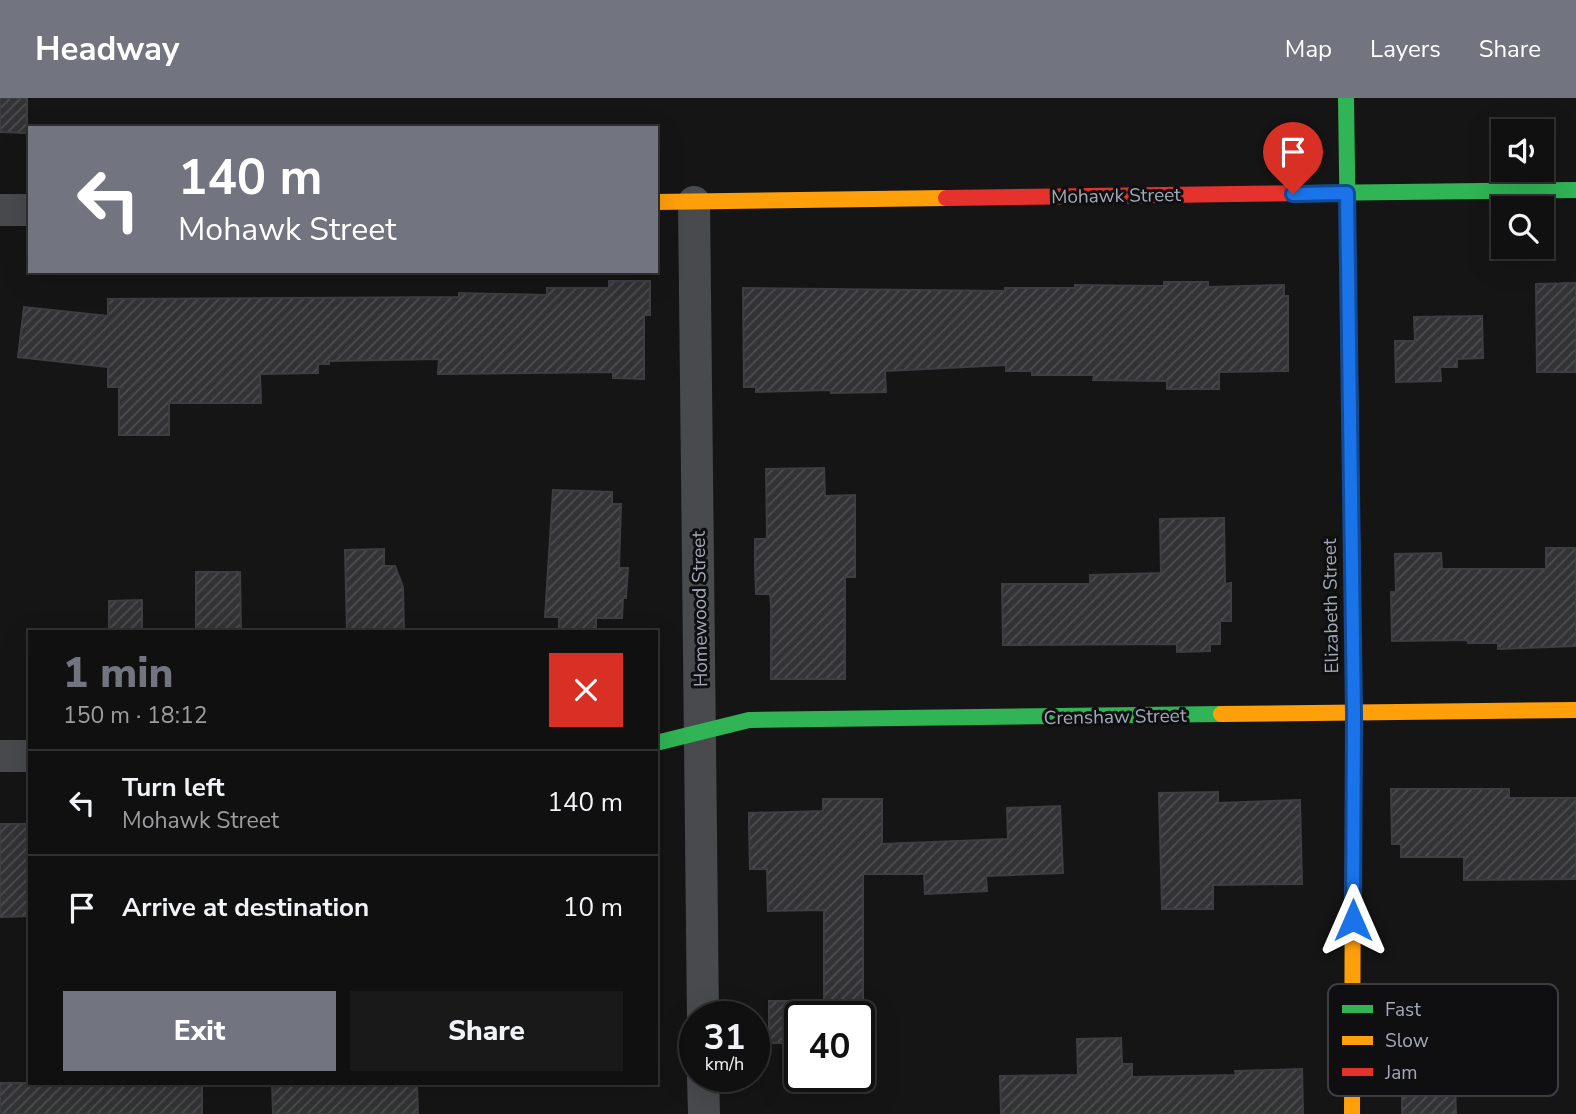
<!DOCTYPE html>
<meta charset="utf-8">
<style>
:root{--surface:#101010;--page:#191919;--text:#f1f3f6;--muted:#9c9d9f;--line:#303030;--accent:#72757f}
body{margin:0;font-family:"Nunito Sans",sans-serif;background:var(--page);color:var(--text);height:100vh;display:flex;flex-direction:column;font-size:26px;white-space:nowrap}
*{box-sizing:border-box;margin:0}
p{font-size:23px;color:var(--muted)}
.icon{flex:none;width:38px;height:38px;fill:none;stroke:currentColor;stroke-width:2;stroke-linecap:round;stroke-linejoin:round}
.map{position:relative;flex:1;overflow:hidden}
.drawer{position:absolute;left:28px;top:532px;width:630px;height:455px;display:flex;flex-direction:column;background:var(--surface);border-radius:0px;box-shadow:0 7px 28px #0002,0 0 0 2px var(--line)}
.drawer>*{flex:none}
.hud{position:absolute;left:28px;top:28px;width:630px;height:147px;border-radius:0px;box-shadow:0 7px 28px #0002,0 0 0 2px var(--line);background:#72757f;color:#fff;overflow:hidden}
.buttons{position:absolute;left:1491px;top:21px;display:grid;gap:14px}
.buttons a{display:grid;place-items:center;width:63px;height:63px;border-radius:0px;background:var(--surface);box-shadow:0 7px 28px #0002,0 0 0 2px var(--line);font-size:35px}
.speed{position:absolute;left:679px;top:903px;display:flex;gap:14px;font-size:35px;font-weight:700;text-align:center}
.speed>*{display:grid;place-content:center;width:91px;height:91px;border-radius:50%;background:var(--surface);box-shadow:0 7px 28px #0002,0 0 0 2px var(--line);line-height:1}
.speed small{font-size:18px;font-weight:400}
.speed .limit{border:4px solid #111;border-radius:10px;background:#fff;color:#111}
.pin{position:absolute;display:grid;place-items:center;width:60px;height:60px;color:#fff;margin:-72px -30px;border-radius:50% 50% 50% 0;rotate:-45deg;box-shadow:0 0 7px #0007}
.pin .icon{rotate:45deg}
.me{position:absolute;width:77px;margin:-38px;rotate:0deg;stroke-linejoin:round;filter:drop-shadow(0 0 5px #0008)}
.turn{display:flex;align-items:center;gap:24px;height:147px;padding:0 35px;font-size:32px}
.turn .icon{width:91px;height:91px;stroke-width:2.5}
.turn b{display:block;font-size:49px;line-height:60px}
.round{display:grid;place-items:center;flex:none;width:74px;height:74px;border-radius:0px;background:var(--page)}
.overview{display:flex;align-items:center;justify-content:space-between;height:119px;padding:0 35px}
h1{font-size:42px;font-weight:800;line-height:52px;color:var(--accent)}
.cta{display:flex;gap:14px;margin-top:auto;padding:14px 35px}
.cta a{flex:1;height:80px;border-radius:0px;background:var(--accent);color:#fff;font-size:28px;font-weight:800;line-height:80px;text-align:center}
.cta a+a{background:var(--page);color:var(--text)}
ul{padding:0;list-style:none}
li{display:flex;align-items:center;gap:21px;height:105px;padding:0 35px;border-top:2px solid var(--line)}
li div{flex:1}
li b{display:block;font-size:26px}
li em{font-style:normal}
header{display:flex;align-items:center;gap:42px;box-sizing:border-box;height:98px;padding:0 35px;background:var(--accent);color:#fff}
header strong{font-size:33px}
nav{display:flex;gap:38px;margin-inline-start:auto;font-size:24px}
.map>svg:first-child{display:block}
.building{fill:url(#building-hatch);stroke:#3d3e42;stroke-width:2}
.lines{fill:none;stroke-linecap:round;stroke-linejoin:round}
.street{stroke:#484a4e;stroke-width:32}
.fast{stroke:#30b455;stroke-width:16}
.slow{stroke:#ff9f0a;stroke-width:16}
.jam{stroke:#e5322d;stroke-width:16}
.route-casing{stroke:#114b97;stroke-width:18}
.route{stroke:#1a73e8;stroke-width:12}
.labels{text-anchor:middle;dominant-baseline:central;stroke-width:6;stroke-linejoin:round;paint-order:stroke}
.street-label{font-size:19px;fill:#a4a9b8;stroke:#0f0f11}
.key{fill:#0f0f11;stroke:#3c3d43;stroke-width:2}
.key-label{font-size:19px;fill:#a4a9b8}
</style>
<header>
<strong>Headway</strong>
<nav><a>Map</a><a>Layers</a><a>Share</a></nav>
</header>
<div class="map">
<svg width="1576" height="1016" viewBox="0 0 1576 1016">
<defs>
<pattern id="building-hatch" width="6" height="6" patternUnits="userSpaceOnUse" patternTransform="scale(1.75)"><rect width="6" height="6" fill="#333335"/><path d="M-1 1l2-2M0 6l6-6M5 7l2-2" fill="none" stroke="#4e4e50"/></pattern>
</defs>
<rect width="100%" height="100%" fill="#151515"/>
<path class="building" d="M0 0H27V35L0 34Z
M609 183H650V217H644V281L613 280V274L438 276 439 261 329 263V266H318V275L260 276 261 305H169V337H119V289H108V269L18 259 24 209 108 218V201L459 199V195L547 197V190H609Z
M1164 184H1208V189L1284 187V198H1288V273L1219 274V291H1167V283L1093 282 1094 277H1032V273H1006V267L885 273 886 294 831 295V292L756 294V289H744L743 190 1005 193V190H1075V187L1164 188Z
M1576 185V274H1537L1536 186Z
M1482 218 1483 260 1457 261V269H1440L1441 283 1396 284 1395 243H1415L1414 219Z
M824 370 825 398 855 397V479H845V581H771V506L770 496H756L755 468V441H767L766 371Z
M553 392 612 394V406H621L619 470H628L626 500H623L622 520H596V534H559V519H545Z
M1224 420 1225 486 1231 485V523H1220V546H1210V553L1177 554V546L1003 547 1002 486H1090V477L1161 475 1160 421Z
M1546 450H1576V548L1498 551V545H1468V542L1392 543 1391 494H1396L1395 456 1441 455 1442 471H1546Z
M384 451V468H395L403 489 404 534H347L345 452Z
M196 474H240L241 534H196Z
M142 502V534H109V503Z
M1391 691H1509V700H1576V781L1464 782V759H1401V746H1392Z
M1218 694V705L1300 702 1302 786 1213 787V811H1162L1159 695Z
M823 701H882V746L1008 741 1007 710 1060 708 1063 775 986 778 987 793 925 796 924 776H863V919H824V812L768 813 767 771H750L749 729V715L823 713Z
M0 726H30V818L0 819Z
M769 903H800V945H769Z
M1121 940 1122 966H1132V979L1236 977 1235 973 1302 971 1303 1016H1001L1000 978 1078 977 1077 941Z
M1416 973H1444V984H1455L1456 1016H1402V979H1416Z
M0 985H202V1016H0Z
M272 985H417L418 1016H273Z"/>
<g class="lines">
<path class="street" d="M694 104 703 919
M0 112H30
M0 658H30
M703 978 704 1016"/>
<path class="fast" d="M1346 0 1353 505
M1312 95 1576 92
M656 645 749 622 1221 616"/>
<path class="slow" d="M656 104 946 100
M1221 616 1576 612
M1352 1016 1353 724"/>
<path class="jam" d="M946 100 1312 95
M1353 505V724"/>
</g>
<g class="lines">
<g class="route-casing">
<path id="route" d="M1293 96 1347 95 1354 616 1353 822"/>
</g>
<use href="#route" class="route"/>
</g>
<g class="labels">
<g class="street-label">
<text transform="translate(1116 98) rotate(-1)">Mohawk Street</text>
<text transform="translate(1331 508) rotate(-91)">Elizabeth Street</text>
<text transform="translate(700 511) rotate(-91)">Homewood Street</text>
<text transform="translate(1115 619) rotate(-1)">Crenshaw Street</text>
</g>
</g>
<rect x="1328" y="886" width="230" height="112" rx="10" class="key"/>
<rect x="1342" y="907" width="31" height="8" fill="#30b455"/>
<rect x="1342" y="938" width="31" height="9" fill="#ff9f0a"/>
<rect x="1342" y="970" width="31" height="8" fill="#e5322d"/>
<g class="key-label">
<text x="1385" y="918">Fast</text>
<text x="1385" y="949">Slow</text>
<text x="1385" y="981">Jam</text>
</g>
</svg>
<div class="buttons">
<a><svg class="icon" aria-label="sound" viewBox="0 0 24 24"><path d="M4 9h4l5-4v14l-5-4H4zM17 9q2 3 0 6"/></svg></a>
<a><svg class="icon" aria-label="search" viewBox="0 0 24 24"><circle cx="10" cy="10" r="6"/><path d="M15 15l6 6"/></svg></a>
</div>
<div class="speed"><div>31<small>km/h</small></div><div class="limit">40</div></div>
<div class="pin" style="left:1293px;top:96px;background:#d93025"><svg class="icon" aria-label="arrive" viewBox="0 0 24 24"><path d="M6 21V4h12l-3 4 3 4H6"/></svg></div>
<svg class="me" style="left:1353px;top:822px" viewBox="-20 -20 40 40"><path d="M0-17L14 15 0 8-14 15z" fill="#1a73e8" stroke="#fff" stroke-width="4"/></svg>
<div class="hud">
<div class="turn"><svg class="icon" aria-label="left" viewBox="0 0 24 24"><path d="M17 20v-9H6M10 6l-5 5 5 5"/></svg><div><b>140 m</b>Mohawk Street</div></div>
</div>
<section class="drawer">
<div class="overview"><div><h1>1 min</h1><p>150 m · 18:12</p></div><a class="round" style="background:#d93025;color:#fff"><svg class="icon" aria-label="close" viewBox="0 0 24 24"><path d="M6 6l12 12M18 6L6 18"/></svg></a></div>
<ul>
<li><svg class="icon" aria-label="left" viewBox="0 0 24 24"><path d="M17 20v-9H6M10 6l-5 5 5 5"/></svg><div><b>Turn left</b><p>Mohawk Street</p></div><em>140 m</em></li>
<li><svg class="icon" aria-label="arrive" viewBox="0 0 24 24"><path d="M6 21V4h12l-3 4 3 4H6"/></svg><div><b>Arrive at destination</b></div><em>10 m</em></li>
</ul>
<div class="cta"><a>Exit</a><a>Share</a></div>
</section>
</div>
